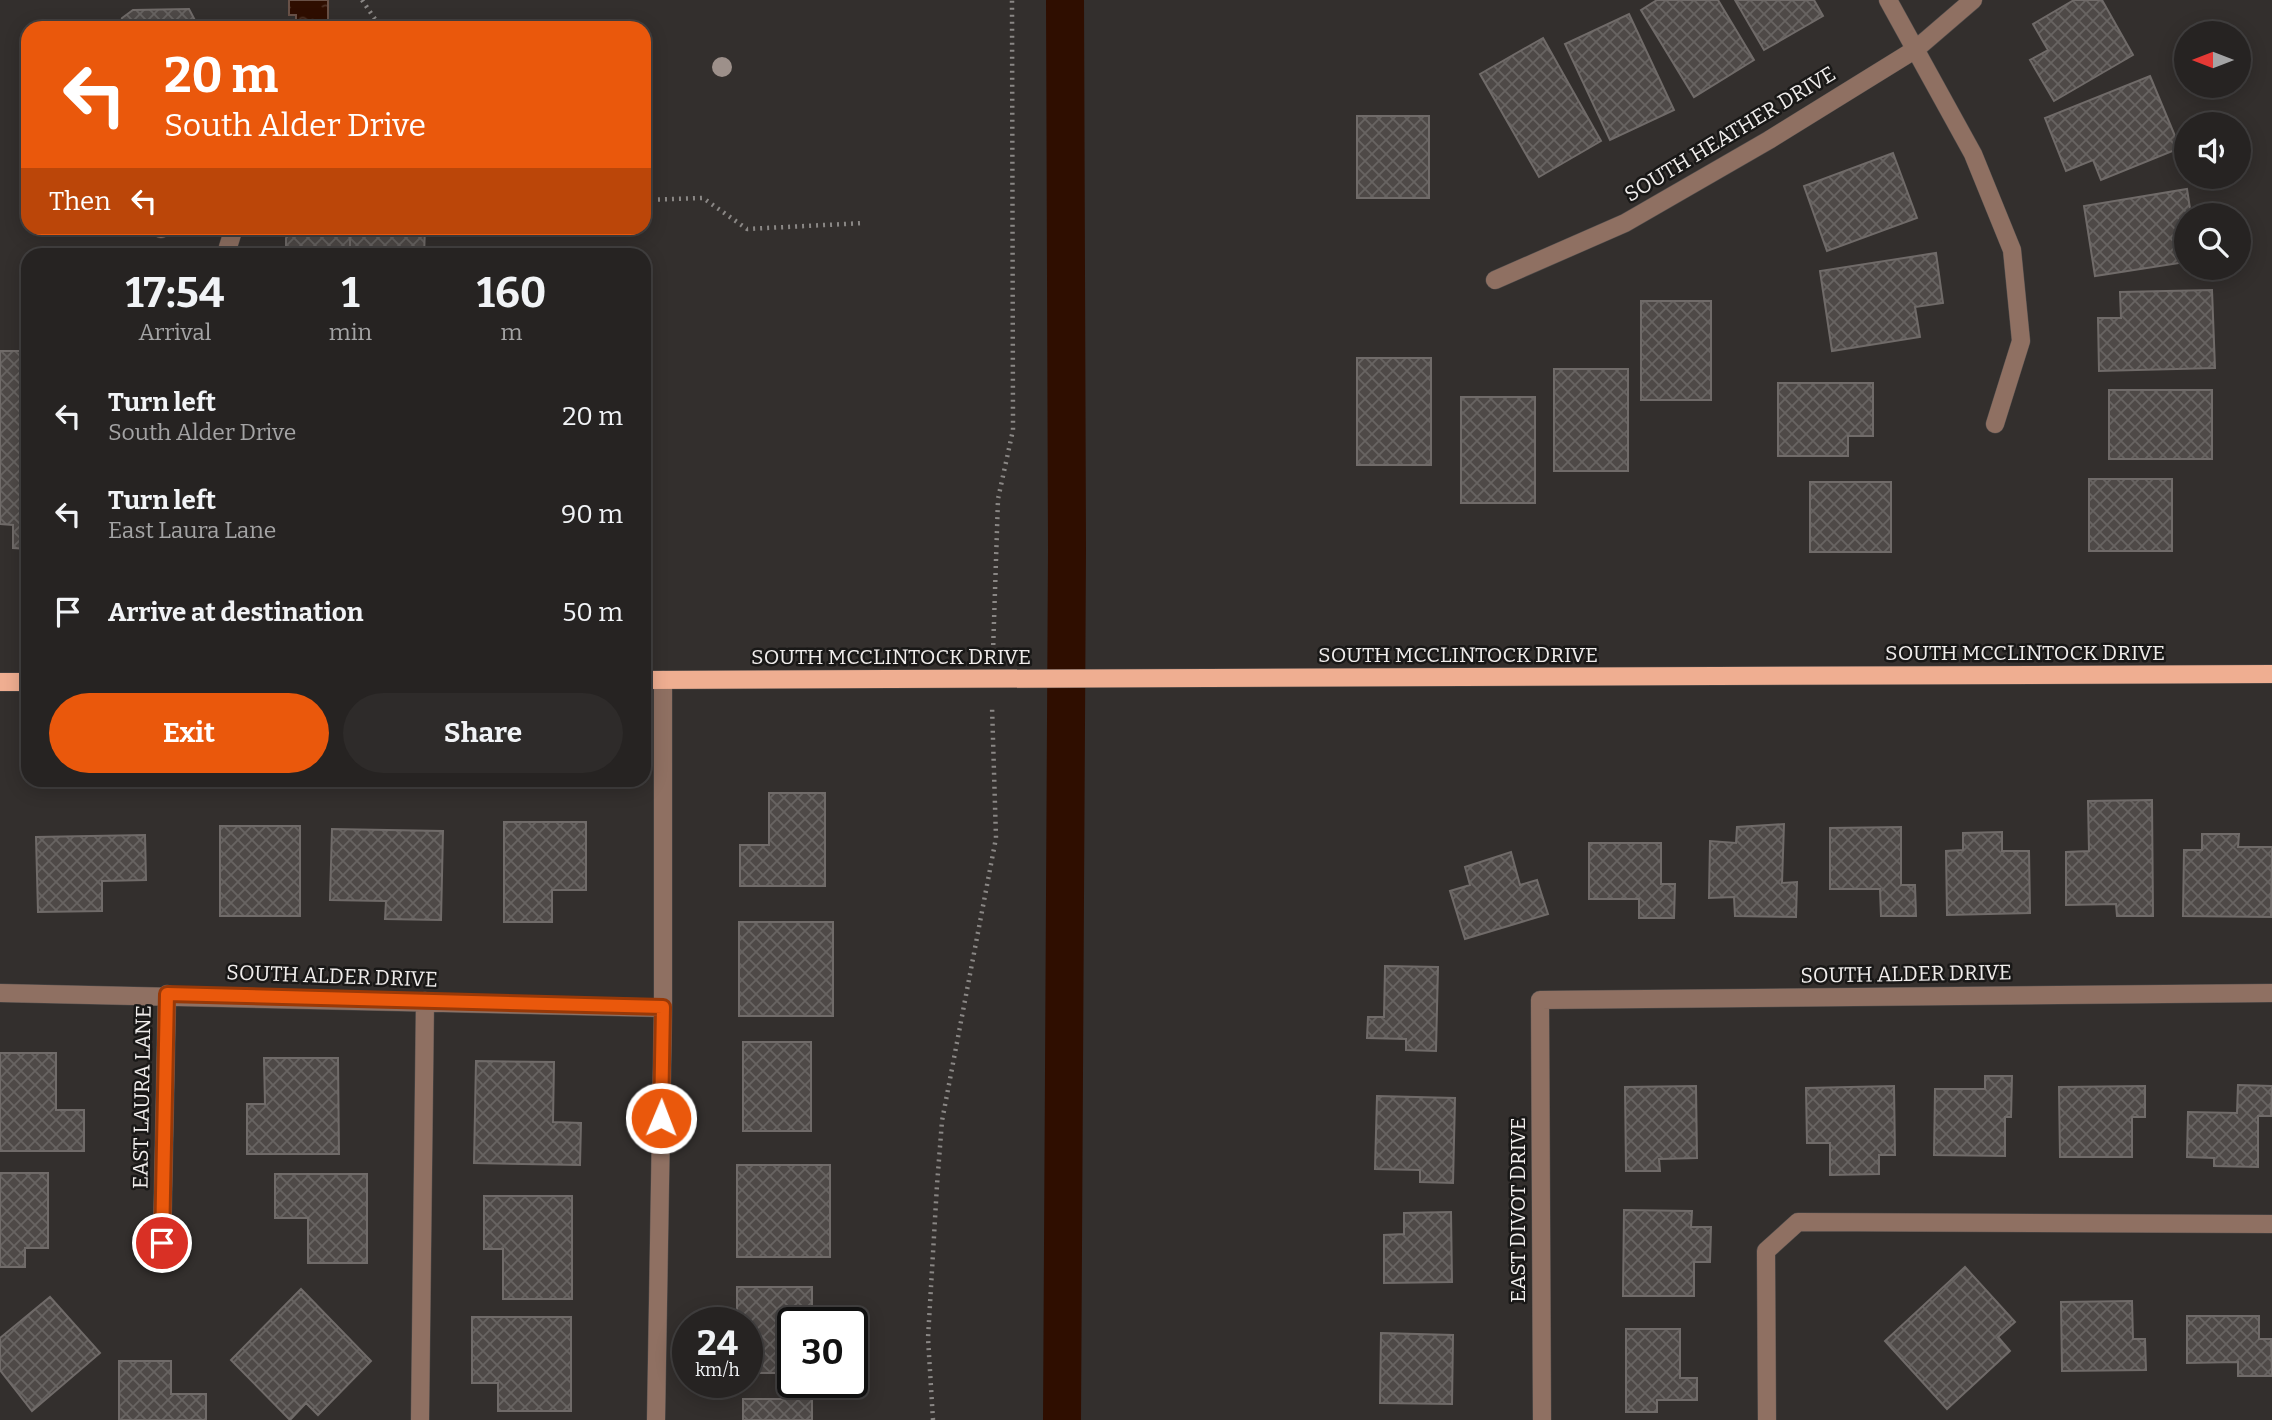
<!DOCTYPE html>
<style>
:root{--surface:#262322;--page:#2e2b2a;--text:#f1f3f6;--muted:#a4a4a5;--line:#424040;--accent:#ea580c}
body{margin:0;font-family:Bitter,serif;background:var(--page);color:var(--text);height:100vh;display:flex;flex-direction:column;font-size:26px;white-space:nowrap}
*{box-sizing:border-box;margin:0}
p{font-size:23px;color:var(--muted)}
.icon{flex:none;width:38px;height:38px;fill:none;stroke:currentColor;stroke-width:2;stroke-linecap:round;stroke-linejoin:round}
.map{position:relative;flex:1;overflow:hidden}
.panel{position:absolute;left:21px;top:248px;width:630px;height:539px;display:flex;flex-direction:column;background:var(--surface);border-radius:21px;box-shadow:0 4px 18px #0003,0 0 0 2px var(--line)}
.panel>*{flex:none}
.hud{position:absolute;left:21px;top:21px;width:630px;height:214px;border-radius:21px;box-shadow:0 4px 18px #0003,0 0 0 2px var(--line);background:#ea580c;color:#fff;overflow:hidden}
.needle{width:46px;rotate:270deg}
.controls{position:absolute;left:2174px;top:21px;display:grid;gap:14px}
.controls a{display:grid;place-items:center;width:77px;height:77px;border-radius:50%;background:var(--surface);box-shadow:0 4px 18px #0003,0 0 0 2px var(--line);font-size:35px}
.speed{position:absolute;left:672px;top:1307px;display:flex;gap:14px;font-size:35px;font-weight:700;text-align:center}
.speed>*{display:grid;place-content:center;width:91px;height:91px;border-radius:50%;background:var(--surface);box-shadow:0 4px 18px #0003,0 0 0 2px var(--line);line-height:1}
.speed small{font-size:18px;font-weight:400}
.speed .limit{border:4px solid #111;border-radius:10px;background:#fff;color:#111}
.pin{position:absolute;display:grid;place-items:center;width:60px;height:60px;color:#fff;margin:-30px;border:4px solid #fff;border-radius:50%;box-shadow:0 2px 7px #0007}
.me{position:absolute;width:77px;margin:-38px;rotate:1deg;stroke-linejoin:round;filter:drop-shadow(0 0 5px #0008)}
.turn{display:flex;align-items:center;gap:24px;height:147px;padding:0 28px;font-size:32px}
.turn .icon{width:91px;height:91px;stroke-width:2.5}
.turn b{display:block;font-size:49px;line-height:60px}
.then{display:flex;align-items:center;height:66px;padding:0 28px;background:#0003;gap:14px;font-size:26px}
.eta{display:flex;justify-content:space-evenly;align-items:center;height:119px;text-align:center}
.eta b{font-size:42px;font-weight:700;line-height:49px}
.primary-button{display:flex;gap:14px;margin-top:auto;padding:14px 28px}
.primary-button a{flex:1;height:80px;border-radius:42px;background:var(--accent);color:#fff;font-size:28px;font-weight:700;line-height:80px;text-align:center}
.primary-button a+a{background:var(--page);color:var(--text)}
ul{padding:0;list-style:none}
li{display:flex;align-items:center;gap:21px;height:98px;padding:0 28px}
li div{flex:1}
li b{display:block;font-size:26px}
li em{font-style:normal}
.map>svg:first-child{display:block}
.water{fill:url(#water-ripples);stroke:#695147;stroke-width:2}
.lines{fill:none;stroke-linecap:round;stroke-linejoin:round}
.canal{stroke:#2f0e00;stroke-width:38}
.building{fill:url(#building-cross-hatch);stroke:#706b69;stroke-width:2}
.minor-casing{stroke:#514d4c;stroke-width:19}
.major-casing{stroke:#514d4c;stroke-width:19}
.path{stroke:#8a8785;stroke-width:4.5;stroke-dasharray:2 5;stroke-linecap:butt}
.minor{stroke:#8f7062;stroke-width:18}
.major{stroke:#efae91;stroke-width:18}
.tree{fill:#9d908a}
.route-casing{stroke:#983908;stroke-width:18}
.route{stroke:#ea580c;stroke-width:12}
.labels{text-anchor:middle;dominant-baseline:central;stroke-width:5;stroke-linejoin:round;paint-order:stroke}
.street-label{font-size:21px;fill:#f0edec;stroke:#191817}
</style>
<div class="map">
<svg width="2272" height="1420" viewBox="0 0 2272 1420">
<defs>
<pattern id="water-ripples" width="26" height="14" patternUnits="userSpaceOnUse" patternTransform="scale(1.75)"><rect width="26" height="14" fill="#2f0e00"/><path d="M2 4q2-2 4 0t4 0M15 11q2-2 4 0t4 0" fill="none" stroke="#4d3125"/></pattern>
<pattern id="building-cross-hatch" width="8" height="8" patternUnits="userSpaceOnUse" patternTransform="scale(1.75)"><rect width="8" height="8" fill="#4e4947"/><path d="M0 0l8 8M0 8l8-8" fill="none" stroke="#686462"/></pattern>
</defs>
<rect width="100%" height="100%" fill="#332f2d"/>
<path class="water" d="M289 0H328V28H296V15H289Z"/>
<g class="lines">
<path class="canal" d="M1062 1420 1067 549 1065 0"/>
</g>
<path class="building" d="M1657 0H1718L1754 60 1694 97 1641 10Z
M1735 0H1814L1823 16 1764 50Z
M2074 0H2102L2133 55 2054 101 2030 60 2048 50 2033 24Z
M189 9 199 28H119L122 18 133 10Z
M1629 14 1674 110 1610 140 1565 44Z
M1543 38 1601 141 1539 177 1480 74Z
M2150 76 2180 148 2101 180 2093 160 2066 171 2045 118Z
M1357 116H1429V198H1357Z
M1893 153 1917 218 1827 251 1804 186Z
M22 169 28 170V206L20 205Z
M2187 189 2191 215H2186V262L2095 276 2084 206Z
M350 228H425L424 256H350Z
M292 231H350V256H286V238Z
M1936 253 1943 303 1915 307 1920 337 1832 351 1820 271Z
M2212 290 2215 368 2099 371 2098 318H2121L2120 292Z
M1641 301H1711V400H1641Z
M0 351H28V388H22L21 484H28V549L13 548V525L0 524Z
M1357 358H1431V465H1357Z
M1554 369H1628V471H1554Z
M1778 383H1873V436H1848V456H1778Z
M2109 390H2212V459H2109Z
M1461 397H1535V503H1461Z
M2089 479H2172V551H2089Z
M1810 482H1891V552H1810Z
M769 793H825V886H740V845H769Z
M2152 800 2153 916H2117L2116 904 2066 905V852L2089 851 2088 801Z
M504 822H586V890H552V922H504Z
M1784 824 1782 883 1797 882 1796 917 1735 916 1734 897 1709 898 1710 841 1736 843 1737 827Z
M220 826H300V916H220Z
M1901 827V885H1915L1916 916H1881L1880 889H1830V828Z
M332 829 443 831 441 920 385 919 386 901 330 900Z
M2002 832V851H2029L2030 913 1947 915 1946 851 1963 850V833Z
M2202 834H2239L2238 847H2272L2271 917 2183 916 2184 850H2202Z
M145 835 146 880 102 881V911L38 912 36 837Z
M1589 843H1661V884H1675L1674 918H1639V899H1589Z
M1511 852 1520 885 1537 880 1548 914 1465 939 1450 891 1470 885 1465 867Z
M739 922H833V1016H739Z
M1385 966 1438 967 1436 1051 1406 1050V1039L1367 1038 1368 1017H1384Z
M743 1042H811V1131H743Z
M0 1053H56V1110H84V1151H0Z
M264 1058H338L339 1154H247V1104H265Z
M476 1061 554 1062 553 1122 581 1123 580 1165 474 1163Z
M1985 1076H2012L2011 1117H2005V1156L1934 1155 1935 1089H1985Z
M2238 1085 2272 1086 2271 1116H2258V1167L2214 1166V1158L2187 1157 2188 1112 2237 1113Z
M1696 1086 1697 1158 1659 1159 1660 1171H1626L1625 1087Z
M1894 1086 1895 1155H1879V1174L1830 1175V1143H1807L1806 1088Z
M2145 1086V1117H2132V1157H2060L2059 1087Z
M1377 1096 1455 1098 1453 1183 1420 1182V1170L1375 1169Z
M737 1165H830V1257H737Z
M0 1173H48V1248H25V1267H0Z
M275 1174H367V1263H308V1218H275Z
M484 1196H572V1299H503V1249H484Z
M1624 1210 1692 1211 1691 1227H1711L1710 1262H1694V1296H1623Z
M1451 1212 1452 1282 1384 1283V1235L1404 1234V1213Z
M1965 1267 2015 1322 1998 1337 2010 1351 1947 1409 1885 1341Z
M737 1287H812V1315H830V1323H793V1373H747V1323H737Z
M301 1289 371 1361 318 1415 306 1403 290 1420 231 1360Z
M50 1297 100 1353 32 1411 0 1370V1338Z
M2132 1301 2133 1339H2145L2146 1370 2062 1371 2061 1302Z
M2187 1316H2259V1339H2271L2272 1376H2238V1362L2187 1363Z
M472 1317H571V1411H498V1383H472Z
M1626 1329H1680V1378H1697V1400H1657V1412H1626Z
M1381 1333 1453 1335 1452 1404 1380 1403Z
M119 1361H171V1394H206V1420H119Z
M743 1399H812V1420H743Z"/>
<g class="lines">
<g class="minor-casing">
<path id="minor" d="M1888 0 1973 154 2012 250 2021 341 1995 424
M161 229V228
M228 247 234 228
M1495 280 1625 223 1769 140 1916 49 1973 0
M0 993 663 1008
M162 1243 167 994
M420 1420 425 1001
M656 1420 663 1008V680
M1542 1420 1540 1000 2272 993
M1767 1420 1766 1251 1798 1222 2272 1224"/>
</g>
<g class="major-casing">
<path id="major" d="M644 680 2272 674
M0 682H28"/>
</g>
<path class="path" d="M362 0 381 28
M644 200 703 198 747 229 864 223
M993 652 998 499 1013 430 1012 0
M933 1420 928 1338 937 1185 942 1121 996 838 992 706"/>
<use href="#minor" class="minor"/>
<use href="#major" class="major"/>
</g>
<circle class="tree" cx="722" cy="67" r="10"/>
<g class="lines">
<g class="route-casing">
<path id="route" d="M162 1243 167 994 663 1007 661 1118"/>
</g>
<use href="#route" class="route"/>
</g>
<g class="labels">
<g class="street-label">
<text transform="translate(1730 134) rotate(-31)">SOUTH HEATHER DRIVE</text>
<text x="2025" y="653">SOUTH MCCLINTOCK DRIVE</text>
<text x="1458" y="655">SOUTH MCCLINTOCK DRIVE</text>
<text x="891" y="657">SOUTH MCCLINTOCK DRIVE</text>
<text transform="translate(1906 974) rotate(-1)">SOUTH ALDER DRIVE</text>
<text transform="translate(332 976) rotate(2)">SOUTH ALDER DRIVE</text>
<text transform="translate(142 1097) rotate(-89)">EAST LAURA LANE</text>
<text transform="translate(1518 1210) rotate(-90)">EAST DIVOT DRIVE</text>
</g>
</g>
</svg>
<div class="controls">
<a><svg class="needle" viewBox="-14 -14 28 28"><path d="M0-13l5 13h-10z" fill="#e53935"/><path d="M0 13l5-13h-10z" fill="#a4a4a5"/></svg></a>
<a><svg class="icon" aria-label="sound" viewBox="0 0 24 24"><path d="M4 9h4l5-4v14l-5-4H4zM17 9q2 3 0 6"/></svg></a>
<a><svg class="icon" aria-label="search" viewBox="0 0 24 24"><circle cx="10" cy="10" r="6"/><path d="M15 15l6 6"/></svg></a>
</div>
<div class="speed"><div>24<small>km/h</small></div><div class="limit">30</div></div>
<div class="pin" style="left:162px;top:1243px;background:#d93025"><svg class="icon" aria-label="arrive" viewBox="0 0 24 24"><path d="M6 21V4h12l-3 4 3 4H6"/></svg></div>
<svg class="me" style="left:661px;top:1118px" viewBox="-20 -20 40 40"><circle r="17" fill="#ea580c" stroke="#fff" stroke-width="3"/><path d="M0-11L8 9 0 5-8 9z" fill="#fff"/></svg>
<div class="hud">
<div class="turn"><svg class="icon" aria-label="left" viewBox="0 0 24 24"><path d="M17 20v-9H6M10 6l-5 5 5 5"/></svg><div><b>20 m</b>South Alder Drive</div></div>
<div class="then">Then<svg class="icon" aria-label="left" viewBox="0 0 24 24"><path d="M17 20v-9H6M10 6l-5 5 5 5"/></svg></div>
</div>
<section class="panel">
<div class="eta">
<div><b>17:54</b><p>Arrival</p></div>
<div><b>1</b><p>min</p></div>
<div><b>160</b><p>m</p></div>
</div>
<ul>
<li><svg class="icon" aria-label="left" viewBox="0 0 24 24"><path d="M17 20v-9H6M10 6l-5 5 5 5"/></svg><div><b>Turn left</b><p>South Alder Drive</p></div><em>20 m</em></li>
<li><svg class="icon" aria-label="left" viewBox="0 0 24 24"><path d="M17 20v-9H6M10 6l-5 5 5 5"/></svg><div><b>Turn left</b><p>East Laura Lane</p></div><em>90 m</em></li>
<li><svg class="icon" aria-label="arrive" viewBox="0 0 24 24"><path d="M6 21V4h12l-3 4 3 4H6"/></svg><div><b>Arrive at destination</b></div><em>50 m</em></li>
</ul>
<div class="primary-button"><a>Exit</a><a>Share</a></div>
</section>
</div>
